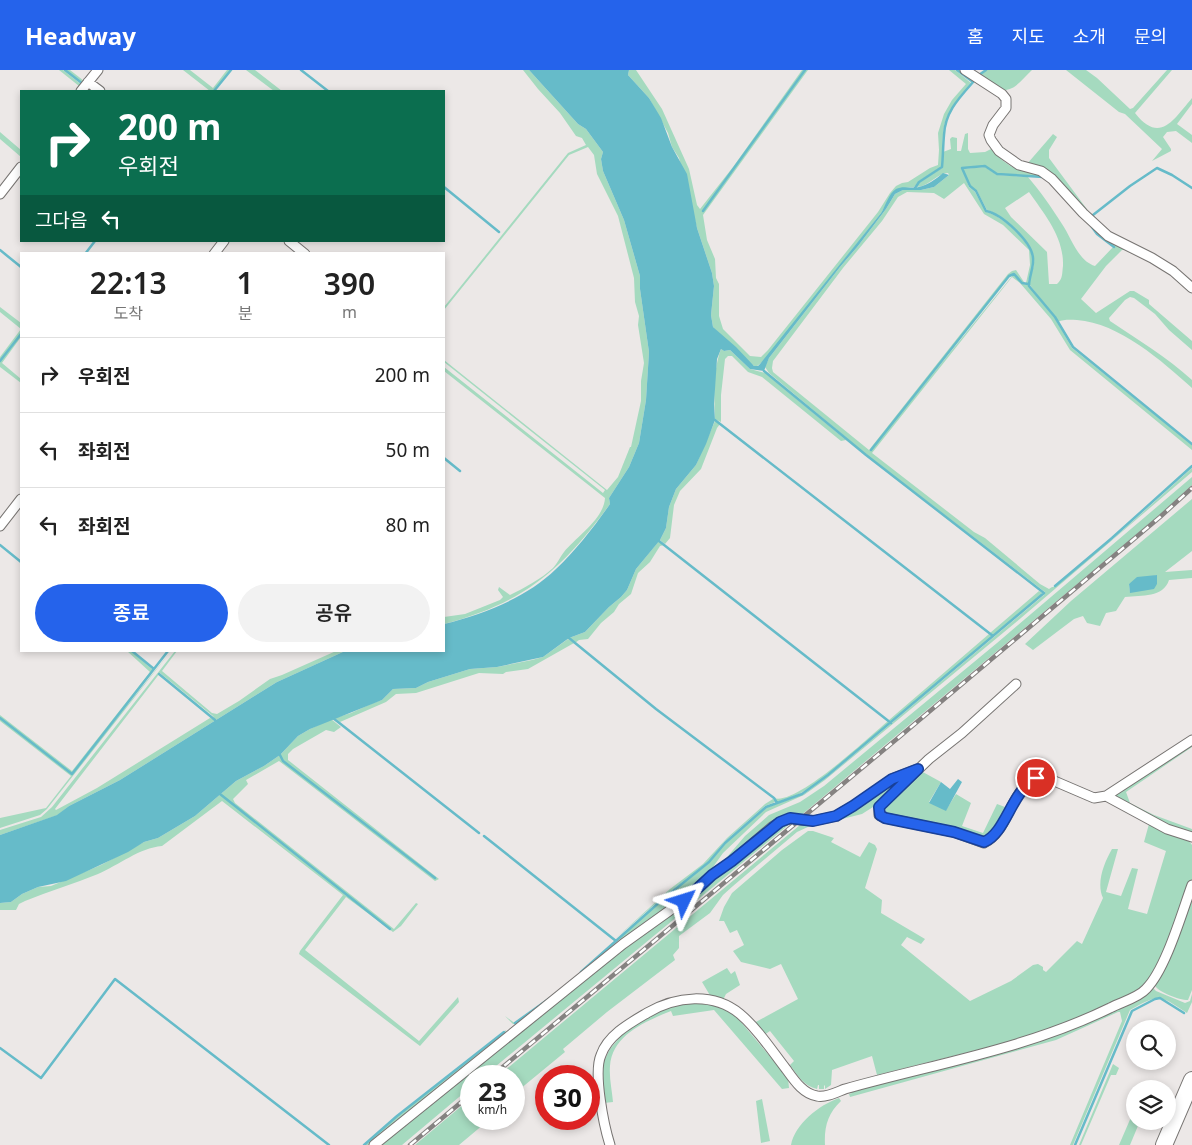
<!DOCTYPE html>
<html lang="ko">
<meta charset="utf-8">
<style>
:root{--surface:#fff;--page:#f2f2f2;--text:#222;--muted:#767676;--line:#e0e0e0;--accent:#2563eb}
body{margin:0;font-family:"Noto Sans","Noto Sans KR",sans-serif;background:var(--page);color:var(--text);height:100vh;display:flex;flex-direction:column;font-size:19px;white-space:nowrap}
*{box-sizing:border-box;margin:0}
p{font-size:16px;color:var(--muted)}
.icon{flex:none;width:28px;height:28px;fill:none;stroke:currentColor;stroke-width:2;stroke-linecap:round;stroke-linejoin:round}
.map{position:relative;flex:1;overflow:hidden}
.side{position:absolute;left:20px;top:182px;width:425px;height:400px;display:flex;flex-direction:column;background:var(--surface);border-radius:0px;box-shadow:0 2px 8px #0003}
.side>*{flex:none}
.top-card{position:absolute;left:20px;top:20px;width:425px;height:152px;border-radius:0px;box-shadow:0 2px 8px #0003;background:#0b6e4f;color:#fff;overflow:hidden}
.buttons{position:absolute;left:1126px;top:950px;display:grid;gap:10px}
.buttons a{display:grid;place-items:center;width:50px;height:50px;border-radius:50%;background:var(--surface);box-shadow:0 2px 8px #0003;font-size:25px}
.speed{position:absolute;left:460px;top:995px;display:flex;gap:10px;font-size:25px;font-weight:700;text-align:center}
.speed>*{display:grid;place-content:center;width:65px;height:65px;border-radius:50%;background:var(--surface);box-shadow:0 2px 8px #0003;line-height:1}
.speed small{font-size:12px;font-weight:400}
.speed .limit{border:8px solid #d22;background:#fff;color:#111}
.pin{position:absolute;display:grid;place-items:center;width:42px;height:42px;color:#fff;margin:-21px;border:2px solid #fff;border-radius:50%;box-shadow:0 1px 5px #0007}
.me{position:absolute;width:55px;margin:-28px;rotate:49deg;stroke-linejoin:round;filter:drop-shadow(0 0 4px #0008)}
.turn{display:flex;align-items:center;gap:18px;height:105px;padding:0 15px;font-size:22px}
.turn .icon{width:65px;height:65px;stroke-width:2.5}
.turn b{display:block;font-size:35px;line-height:42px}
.then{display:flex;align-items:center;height:48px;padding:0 15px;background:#0003;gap:10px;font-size:19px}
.eta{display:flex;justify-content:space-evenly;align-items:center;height:85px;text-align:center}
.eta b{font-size:30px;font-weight:600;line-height:35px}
.primary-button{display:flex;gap:10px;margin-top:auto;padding:10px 15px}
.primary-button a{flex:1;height:58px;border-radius:30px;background:var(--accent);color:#fff;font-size:20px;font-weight:600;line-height:58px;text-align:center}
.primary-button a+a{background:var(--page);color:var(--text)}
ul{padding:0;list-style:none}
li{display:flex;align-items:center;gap:15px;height:75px;padding:0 15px;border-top:1px solid var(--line)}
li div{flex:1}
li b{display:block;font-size:19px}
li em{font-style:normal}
header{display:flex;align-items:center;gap:30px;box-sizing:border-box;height:70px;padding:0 25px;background:var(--accent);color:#fff}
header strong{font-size:24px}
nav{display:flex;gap:28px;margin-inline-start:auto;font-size:18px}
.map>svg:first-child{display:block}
.green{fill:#a5dabf;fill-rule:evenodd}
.water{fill:#66bbc9}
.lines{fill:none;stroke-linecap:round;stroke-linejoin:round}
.stream{stroke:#66bbc9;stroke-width:2.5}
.minor-casing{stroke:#777472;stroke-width:11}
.motorway-casing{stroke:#777472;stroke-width:18}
.minor{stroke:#fff;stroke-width:9}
.motorway{stroke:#fff;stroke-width:16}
.rail-casing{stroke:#858281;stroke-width:4.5}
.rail{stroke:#fff;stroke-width:2.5;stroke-dasharray:8;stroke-linecap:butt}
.route-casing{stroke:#184099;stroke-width:12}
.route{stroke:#2563eb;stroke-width:9}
</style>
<header>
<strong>Headway</strong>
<nav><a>홈</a><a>지도</a><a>소개</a><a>문의</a></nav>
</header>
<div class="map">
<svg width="1192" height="1075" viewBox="0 0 1192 1075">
<rect width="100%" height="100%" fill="#ece8e7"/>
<path class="green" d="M59 0H63L82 15 83 13 66 0H70L84 11 92 0H96L80 21H75L79 16Z
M183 0H190L213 18 227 0H230L213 21H210Z
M246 0H255L282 21H274Z
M523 0H529L578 54 586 59 603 82 601 89 603 101 624 150 640 206V219L649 282 646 330 639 373 629 397 609 428 610 434C562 500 524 533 444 554V547L465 544 500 530 503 527 498 520 499 517 510 525C524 518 541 509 553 498 557 494 560 487 564 482 576 467 604 449 605 428L444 301V297L603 423 605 420 444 292V290L607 420 618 407 630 377H631L641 331V311L644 293 638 255 639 246 635 232 634 208 618 146 597 104 594 85 588 77 569 85 444 240V237L568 83 586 75 582 68 576 66 560 43 538 19Z
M629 0H636L662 39 689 99 697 135 700 139 733 97 802 0H804L703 142 806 0H808L703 145 707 170 715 189 716 208 719 214V246L723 259 750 286 761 287 768 280 878 142 890 123 896 116 902 113 908 112 930 98 938 95 939 80 938 63 944 44 952 30 966 14 949 0H955L971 13C958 29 944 43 943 65 942 76 943 87 941 97L919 111 914 117C892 118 892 126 881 143L766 289 756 297C751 295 718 263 713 257L711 245 714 216 712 203 697 158 679 88 672 77 668 63 649 28 628 5Z
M987 0H1032C1023 8 1016 20 1004 20L978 7Z
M1066 0H1086L1097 8 1130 39 1133 38 1167 0H1172L1135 43C1160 75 1174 49 1192 28V34L1177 54 1192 65V73L1176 61 1167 62 1163 67 1171 79V81L1152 91 1162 79 1125 44 1119 42Z
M0 62 21 80V87L0 69Z
M968 63V79L970 83 985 82 991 79C999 88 1010 98 1023 101 1031 103 1038 103 1046 107L1105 166 1147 187 1137 186 1127 180H1122L1106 196 1081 229 1096 243 1130 221H1134L1149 230V234L1192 271V280L1169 260 1155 244 1134 228 1130 227 1125 230 1109 248 1110 251C1138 270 1167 287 1192 310V318C1162 291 1119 253 1077 250 1071 250 1064 249 1058 252L1030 215C1029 206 1035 198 1034 189 1033 172 1002 144 987 140L977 121 970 116 963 99 985 97 997 105 1028 107C1040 121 1052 138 1062 154 1071 167 1078 191 1095 196L1114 176 1097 164 1086 150 1049 111 1043 107 1004 105 997 104 985 96 962 98 969 117 975 122 986 142C1002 145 1032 173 1033 190 1033 198 1029 206 1028 213L1022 212 1014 204 1009 205 871 380 1013 205H1015L1023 214 1028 215 1054 247 1072 278 1185 369 1192 375V380L1070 280 1051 249 1020 213 1012 207 872 383 974 462 985 468 1040 514 1049 519 1052 517H1055L1101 477 1113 469 1192 398V402L1015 553 825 710 804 725 766 742 723 783 703 811 668 840 615 877 526 949 518 955 513 954 505 946 516 954 614 876 625 863 664 829 709 793 725 774 766 738 804 724 831 704 1044 525 1045 522 867 385 769 303 765 297 769 288 840 197 858 176 886 139 895 124 903 120H921L934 117 949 105 948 103C937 103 929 117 916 117L917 114 942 98 943 82 951 79 950 69 952 67 957 68V81H961L965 64ZM964 113 984 144 1003 155 1029 180 1030 195 1026 213 1024 212 1016 200 1012 201 1008 204 869 380 773 302 772 298 773 291 843 198 882 151 898 127 907 122 934 123 944 129ZM1029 122C1045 145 1064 167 1063 196 1062 203 1063 209 1057 214H1049L1047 182 1011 147 1005 138Z
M1053 64 1057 67 1049 80V88L1092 146 1027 94Z
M0 237 21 253V264L0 291V287L21 259 0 242Z
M21 265V267L2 293 21 309V313L0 297V292Z
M721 279 724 281 730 280 750 299 765 303 846 370 841 371 762 307 748 302 732 286H728L725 289 721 325V352L715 349C714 326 713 300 721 279Z
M715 351 720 354 717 358 701 399 680 421 674 435 670 468 665 474 660 470 666 458 669 437 676 419 696 395Z
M1192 407V415L1162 443 799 747 792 746 738 783 721 794 745 766 769 745 800 732 824 716 997 573Z
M1192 429V481L1165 502 1192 500V508L1169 510C1163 528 1142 525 1125 527L1116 541 1106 543 1100 556 1087 553 1083 546 1074 549 1033 580 1025 574 1071 531ZM1157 505V514L1130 522 1129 514Z
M659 471 664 475 660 476 650 492 638 503 631 524 619 534 614 542 601 553 588 569 579 570 575 573 569 568 585 562 609 537 621 527 627 520 636 499Z
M1039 521 1042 523 1041 525 993 565 990 563Z
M989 564 993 566 891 652 889 650Z
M568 569 574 573 528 599 506 602 503 604 479 603 416 623 396 624 386 632 340 652 335 648 351 643 373 633 382 630 393 619 416 618 428 612 470 599 497 597 532 590 543 587Z
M127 581H131L153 600 79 695 171 581 47 739 40 745 0 758V748L46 738 71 706 0 651V645L72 701 150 602Z
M175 581H177L162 601 212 643 217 644 239 631 270 609 282 605 336 581H345L277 612 120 710 69 736 58 745 0 765V760L41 747 52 737ZM160 603 213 646 215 650 210 648 97 718 56 740 55 739Z
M331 649 341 657 334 662 326 660 293 679 288 684V690L439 809 435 811 279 691 246 710 248 714 233 729 235 733 394 859 416 833 418 834 401 856 393 862 346 827 305 880 419 971 458 927 459 932 420 976 299 884 300 881 343 825 222 731 162 776C139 778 119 795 98 804 74 814 49 821 25 831L19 834 16 840H0V833L11 832 22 824 38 817 51 816 101 795 144 772 158 768 195 746 236 711 264 696 280 685 298 666 310 659Z
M888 651 890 653 835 699 813 716 797 725 777 732 774 728C796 736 869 667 888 651Z
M1192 672V677L1126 722 1130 733 1154 745 1192 759V765L1162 754 1114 728 1113 724Z
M921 701 941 712 929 732 946 740 956 724 971 733 962 756 983 763 997 734 1005 737C1000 748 994 766 981 769L888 746 884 737Z
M908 705 873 737 862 744 826 753 828 750Z
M773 729 775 732 765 736 724 772 710 790 662 828 615 869 670 819 703 794 727 768 765 734Z
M792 752 484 1006H471V1017L402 1075H378L777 756Z
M808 754 810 756 797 762 733 816 723 825 710 843 679 866V878L673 885 675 890 607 942 563 979 565 982 514 1024V1006H498L800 755Z
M1149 754 1189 771 1192 775V810L1176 852 1153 904 1145 915 1137 922 1037 965 877 1005 872 986 832 1000 831 1015 825 1019V1016L824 1015V1019H819V1015H818L817 1019C804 1016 797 1005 790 995L794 991 770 961 764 965 754 953 798 929 781 894 770 899 741 892 733 881 744 875 737 860 730 863 724 851H719L724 837 732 823 782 780 808 761H813L834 768 831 772 860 787 869 772 875 775 877 779 865 818 882 830 881 843 925 869 921 874 907 867 901 875 970 931 1011 911 1033 895 1038 894 1043 897V900L1046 902 1077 871 1082 874 1103 828C1096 813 1104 793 1112 779H1118L1106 822 1121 826 1132 798 1138 799 1128 839 1147 844 1166 781 1144 772Z
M1192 823V920L1188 930C1179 930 1157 922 1154 914Z
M727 898 731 904 735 901 740 915 726 924 724 928 718 929 711 927 702 912Z
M1152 917 1156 921 1185 933 1190 931 1192 924V932L1187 943C1158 924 1160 924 1130 940L1073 1075H1070L1122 951 1120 942H1118L1056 970 850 1027 849 1024 852 1023V1021L1018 977Z
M698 933 721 937 736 946 788 1008 789 1018 782 1019 714 940 673 946 671 941C646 951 612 965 610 996 609 1008 612 1020 613 1032L604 1033 602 1003 603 993 610 979 621 966 641 951 672 935Z
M506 960 505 964 370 1075H365L398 1046Z
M1113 994 1119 998 1116 1005H1111L1081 1075H1079Z
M471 1028V1049H490L459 1075H415Z
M839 1028 841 1031C828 1043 824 1057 825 1075H791C795 1054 819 1035 839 1028Z
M762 1029 770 1071 761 1073 756 1031Z
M1135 1038V1051H1140L1130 1075H1119Z"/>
<path class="water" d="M529 0H629L628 5 649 28 661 48 672 77 687 104 697 158 712 203 714 216 711 245 713 257 736 277 754 296H758L760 294 881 143C885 137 889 123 896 119 903 115 912 119 919 117 928 115 936 109 943 103L949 105 934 117 921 120H903L895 124 886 139 858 176 840 197 769 288 764 301 750 299 730 280 724 281 721 279 717 289 714 334 715 350 706 374 696 395 676 419 669 437 666 458 660 470 636 499 627 520 621 527 609 537 585 562 569 568 543 587 497 597 470 599 428 612 416 618 393 619 382 630 310 659 298 666 280 685 264 696 236 711 195 746 158 768 144 772 128 782 66 811 38 817 22 824 11 832 0 833V765L57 745 69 736 120 710 277 612 345 581H444V554C484 544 526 528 556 499 576 480 594 457 610 434L609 428 629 397 639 373 646 330 649 282 640 219V206L624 150 603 101 601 89 603 82 586 59 578 54Z
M1157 505V514L1154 519 1130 523 1129 514 1137 507Z
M958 709 962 712 946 741 929 733 941 712 950 719Z"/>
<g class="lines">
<path class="stream" d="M65 0 83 14
M301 0 328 21
M957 0 973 12
M979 5 986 0
M89 20 91 21
M214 21 231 0
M1043 107 997 104 985 96 962 98 970 116 976 121 986 141C1002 144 1032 172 1033 188 1034 198 1029 206 1029 216L1055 247 1073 277 1192 374
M444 117 499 162
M915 118 919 112 942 97C943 87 943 76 944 65 945 42 959 28 974 11
M703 141 805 0
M1093 145 1130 116 1157 98 1172 105 1192 118
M1089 153 1097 164 1114 177
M0 180 21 197
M85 184 95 171
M0 291 21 264
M715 350 993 566
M871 380 1009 206 1014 204 1022 213 1028 214
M444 388 460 401
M659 471 891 653
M0 475 21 492
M1055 516 1112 468 1192 396
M569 568 656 639 774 728 777 733
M132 581 154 599
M159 604 215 650
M0 648 72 704 168 581
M333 648 479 763
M280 685 283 691 435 808
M220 724 390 859
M484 766 616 871
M581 902 663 829 709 792 725 773 766 737 802 724 828 705 1044 523 866 385 764 301
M515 953 550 928
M0 978 41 1008 115 909 329 1075
M364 1075 397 1046 504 962
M1075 1075 1132 941 1155 929 1160 928 1184 943"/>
<g class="minor-casing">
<path id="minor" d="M965 0 1002 24 1006 29V38L993 55 989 65 991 70 999 81 1019 95 1041 101 1052 109 1083 143 1108 166 1152 188 1173 201 1192 218
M88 12 100 21
M81 21 98 0
M0 124 21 97
M289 171 305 184
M214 184 224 171
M0 456 21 429
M1016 614 962 663 929 689 879 737V745L885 748 954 762 984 773C1012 760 1009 711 1045 707L1094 728 1106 726 1192 670
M1106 726 1167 759 1192 767
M374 1075 623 874 683 831 712 805 732 791 772 757 780 752 790 749 813 751 836 746 853 736 892 709 918 699
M610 1075C604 1056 593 1003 601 985 608 965 630 953 647 943 676 926 713 922 740 944 758 959 772 981 786 999 794 1010 803 1024 817 1026 826 1028 837 1022 845 1019 934 994 1026 979 1110 938 1121 932 1138 928 1146 919 1166 899 1182 842 1192 815"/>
</g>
<g class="motorway-casing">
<path id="motorway" d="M1164 1075 1192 1010"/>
</g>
<use href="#minor" class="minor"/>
<use href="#motorway" class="motorway"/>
<g class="rail-casing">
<path id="rail" d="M492 1006 898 668 1160 447 1192 418
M410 1075 471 1024"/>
</g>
<use href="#rail" class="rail"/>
</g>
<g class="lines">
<g class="route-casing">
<path id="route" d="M684 831 712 805 732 791 780 752 790 748 813 751 836 746 853 736 892 709 918 699 879 737 880 745 885 748 954 762 984 772C1006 763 1011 722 1036 708"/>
</g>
<use href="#route" class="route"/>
</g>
</svg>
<div class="buttons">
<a><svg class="icon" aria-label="search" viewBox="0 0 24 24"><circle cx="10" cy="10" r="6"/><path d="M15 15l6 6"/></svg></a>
<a><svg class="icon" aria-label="layers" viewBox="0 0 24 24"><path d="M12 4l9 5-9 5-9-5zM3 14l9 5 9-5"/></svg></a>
</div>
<div class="speed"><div>23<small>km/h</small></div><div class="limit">30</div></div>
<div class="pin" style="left:1036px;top:708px;background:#d93025"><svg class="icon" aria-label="arrive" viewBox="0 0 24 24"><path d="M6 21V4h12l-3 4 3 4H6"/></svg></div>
<svg class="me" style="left:684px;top:831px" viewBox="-20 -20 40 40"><path d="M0-17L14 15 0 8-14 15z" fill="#2563eb" stroke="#fff" stroke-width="4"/></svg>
<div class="top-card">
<div class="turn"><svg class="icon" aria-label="right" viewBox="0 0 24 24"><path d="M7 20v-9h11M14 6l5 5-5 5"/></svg><div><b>200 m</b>우회전</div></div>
<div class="then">그다음<svg class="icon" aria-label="left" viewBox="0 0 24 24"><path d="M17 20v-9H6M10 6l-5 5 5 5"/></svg></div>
</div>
<section class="side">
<div class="eta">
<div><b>22:13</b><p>도착</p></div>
<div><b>1</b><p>분</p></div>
<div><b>390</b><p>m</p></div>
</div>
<ul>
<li><svg class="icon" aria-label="right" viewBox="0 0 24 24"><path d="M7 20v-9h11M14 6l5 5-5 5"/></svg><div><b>우회전</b></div><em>200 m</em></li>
<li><svg class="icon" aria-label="left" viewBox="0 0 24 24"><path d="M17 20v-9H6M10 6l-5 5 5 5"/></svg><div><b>좌회전</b></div><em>50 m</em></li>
<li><svg class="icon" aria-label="left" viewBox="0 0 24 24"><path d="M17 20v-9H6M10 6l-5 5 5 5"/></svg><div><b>좌회전</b></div><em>80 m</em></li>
</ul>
<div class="primary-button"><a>종료</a><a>공유</a></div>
</section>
</div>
